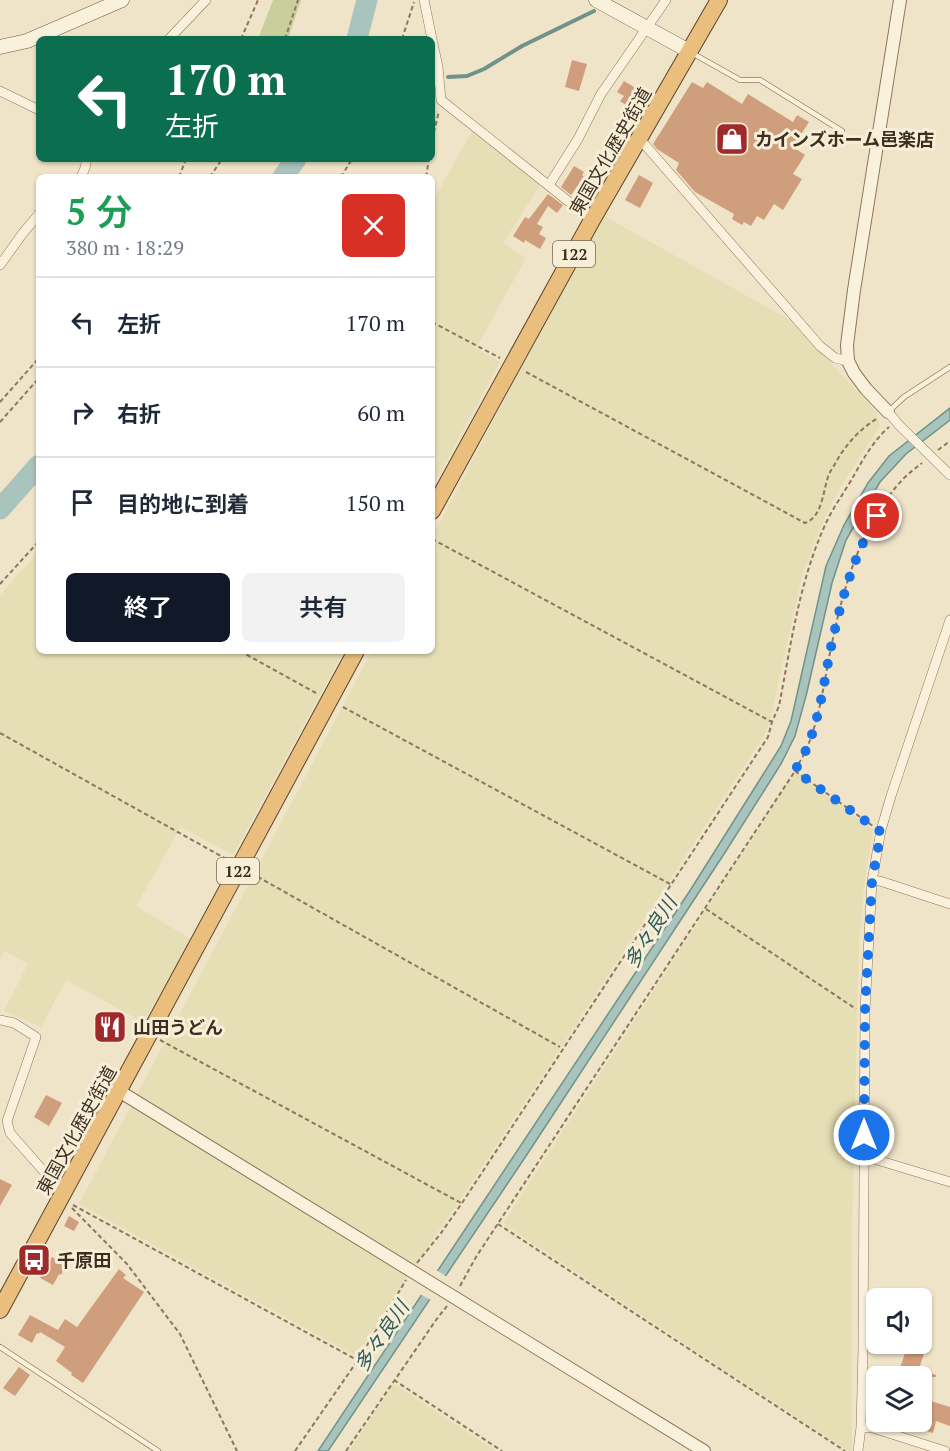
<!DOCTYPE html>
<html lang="ja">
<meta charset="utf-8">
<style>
:root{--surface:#fff;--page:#f2f2f3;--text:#1f2937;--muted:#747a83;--line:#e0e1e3;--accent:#111827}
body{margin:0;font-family:"PT Serif","Noto Sans JP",serif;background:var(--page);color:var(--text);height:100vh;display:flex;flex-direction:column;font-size:22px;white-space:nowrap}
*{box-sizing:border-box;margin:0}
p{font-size:20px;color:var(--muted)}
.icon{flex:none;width:33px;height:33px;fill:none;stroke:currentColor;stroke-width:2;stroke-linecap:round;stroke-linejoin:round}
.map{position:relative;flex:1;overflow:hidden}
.side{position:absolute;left:36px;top:174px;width:399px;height:480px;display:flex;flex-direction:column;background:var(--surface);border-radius:9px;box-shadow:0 2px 4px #0004}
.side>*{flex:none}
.hud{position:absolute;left:36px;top:36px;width:399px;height:126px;border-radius:9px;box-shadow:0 2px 4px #0004;background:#0b6e4f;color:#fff;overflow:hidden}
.fabs{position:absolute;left:866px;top:1288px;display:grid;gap:12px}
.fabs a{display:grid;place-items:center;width:66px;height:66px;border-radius:9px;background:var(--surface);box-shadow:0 2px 4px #0004;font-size:30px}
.pin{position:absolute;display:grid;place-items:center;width:51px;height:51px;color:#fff;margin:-26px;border:3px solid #fff;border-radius:50%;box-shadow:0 2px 6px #0007}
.me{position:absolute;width:66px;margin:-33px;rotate:0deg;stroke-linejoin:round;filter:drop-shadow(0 0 4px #0008)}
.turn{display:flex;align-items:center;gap:21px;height:126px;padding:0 30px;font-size:27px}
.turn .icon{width:78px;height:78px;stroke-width:2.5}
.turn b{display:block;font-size:42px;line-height:51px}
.round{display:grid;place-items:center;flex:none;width:63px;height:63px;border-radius:9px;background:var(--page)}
.overview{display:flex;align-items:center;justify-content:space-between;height:102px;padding:0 30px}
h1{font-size:36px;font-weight:600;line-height:45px;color:#1e9e55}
.cta{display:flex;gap:12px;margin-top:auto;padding:12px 30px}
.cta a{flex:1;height:69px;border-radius:9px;background:var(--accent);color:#fff;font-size:24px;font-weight:600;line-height:69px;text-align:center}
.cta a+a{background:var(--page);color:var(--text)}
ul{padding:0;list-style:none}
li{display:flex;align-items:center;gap:18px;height:90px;padding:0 30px;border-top:2px solid var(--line)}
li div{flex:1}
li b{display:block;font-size:22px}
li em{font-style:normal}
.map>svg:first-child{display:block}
.farmland{fill:#e6deb5}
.green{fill:#c9cf9b}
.water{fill:#a9c4bc;stroke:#6f938a;stroke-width:1.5}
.pier{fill:#f0e4c8}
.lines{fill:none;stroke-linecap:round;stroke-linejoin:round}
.stream{stroke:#6f938a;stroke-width:4}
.river{stroke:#a9c4bc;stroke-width:21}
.building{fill:#cf9f7d}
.service-casing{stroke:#8d765c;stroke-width:6}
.minor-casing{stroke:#8d765c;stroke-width:10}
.tertiary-casing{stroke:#8d765c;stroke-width:14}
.secondary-casing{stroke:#6f573f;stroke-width:15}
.trunk-casing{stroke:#5b4430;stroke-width:18}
.path{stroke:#8d765c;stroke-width:2;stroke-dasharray:4.5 3;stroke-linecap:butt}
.service{stroke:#faf1dc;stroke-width:4.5}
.minor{stroke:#faf1dc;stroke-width:9}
.tertiary{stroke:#faf1dc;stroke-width:12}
.secondary{stroke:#faf1dc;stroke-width:14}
.trunk{stroke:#eabe7c;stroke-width:16}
.route{stroke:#1a73e8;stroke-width:10;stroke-dasharray:0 18}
.labels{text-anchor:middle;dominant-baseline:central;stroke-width:6;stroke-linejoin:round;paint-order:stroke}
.shield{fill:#f7eed8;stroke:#756857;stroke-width:1.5}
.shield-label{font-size:16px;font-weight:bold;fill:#3d2e20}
.poi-label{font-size:18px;font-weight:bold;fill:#3d2e20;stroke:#f7eed8;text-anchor:start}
.street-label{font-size:18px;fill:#3d2e20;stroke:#f7eed8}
.water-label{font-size:20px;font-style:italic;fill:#2f5d5a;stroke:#f7eed8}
</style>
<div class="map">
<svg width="950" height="1451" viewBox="0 0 950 1451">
<rect width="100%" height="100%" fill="#f0e4c8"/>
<path class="farmland" d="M473 130 541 184 503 243 526 258 476 348 500 362 432 488V202Z
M602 215 790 320 876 411 880 426 840 488 826 515 803 572 769 725 763 737 568 1037 456 1206 419 1259 357 1355H354L79 1204 372 651H432V537Z
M39 551V651H344L233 855 181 827 136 906 192 940 143 1022 66 980 41 1027 4 1011 28 964 5 951 0 960V595Z
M794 774H797L871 828 873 832 865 876 859 943 852 1229V1451H848L506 1226 504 1222Z
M394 1384 496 1451H349Z"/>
<path class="green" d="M273 0H301L288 39H258Z"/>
<path class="water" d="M950 408V420L906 454 880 482 846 540 832 583 807 692 795 736 781 764 724 854 526 1156 328 1451H318L691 889 781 746 791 721 826 566 844 525 868 483 889 456Z"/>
<path class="pier" d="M435 1269 447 1277 431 1300 418 1293Z"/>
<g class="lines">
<path class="stream" d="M448 77 467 76 484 69 522 46 594 11"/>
<path class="river" d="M357 39 367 0
M283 177 296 159
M0 509 39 465"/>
</g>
<path class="building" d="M572 60 587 64 579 91 565 87Z
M624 81 639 90 629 107 620 101 624 96 617 92Z
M692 82 703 88 707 82 742 104 748 94 793 122 797 115 809 122 793 147 805 155 793 174 802 179 783 210 774 204 764 220 757 216 751 226 744 222 742 225 732 219 734 214 695 192 676 170 679 163 657 149 653 144Z
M574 166 584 172 582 175 584 177 571 195 561 187Z
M639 175 653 183 640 208 625 200Z
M548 194 563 205 557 213 548 206 537 224 543 227 539 234 546 238 540 249 525 240 524 243 513 236 525 217 529 219Z
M46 1095 62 1103 49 1126 34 1117Z
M0 1179 12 1185 0 1206Z
M69 1216 79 1222 74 1231 64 1226Z
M52 1257 66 1265 61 1275 59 1274 53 1285 40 1278Z
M119 1269 126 1275 123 1278 144 1292 83 1383 71 1375 72 1373 56 1361 65 1347 40 1332 39 1334 37 1333 32 1343 18 1335 30 1315 58 1330 65 1319 77 1327Z
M908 1344H927L919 1369 936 1375V1377H897Z
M19 1367 30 1375 15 1396 3 1388Z
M921 1398 950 1407V1426L936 1421 933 1433 921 1429Z"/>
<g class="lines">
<g class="service-casing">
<path id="service" d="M692 53 740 80H760L842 131
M889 411 904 397 950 367
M0 1347 158 1451"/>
</g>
<g class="minor-casing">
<path id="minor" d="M424 0 432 39
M169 39 206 0
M432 39 438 67 441 100 592 220
M0 91 39 110
M639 138 820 346 835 358 848 361
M81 177 85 168 87 159
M549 185 578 139 601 94 666 0
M0 265 23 233 39 214
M888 412 899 425 950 475
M872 881H880L950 904
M0 1020 14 1023 36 1037 7 1121 10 1133 63 1193
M864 1156 950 1182
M861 1427 873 1428 945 1451
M858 1451 861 1427 863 1349 865 1010 872 881 881 830 891 796 950 620"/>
</g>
<g class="tertiary-casing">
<path id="tertiary" d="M888 412 866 389 854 373 848 361 847 345 854 290 900 0
M119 1091 704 1451"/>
</g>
<g class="secondary-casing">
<path id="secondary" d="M596 0 689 51
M0 47 27 41 122 0"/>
</g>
<g class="trunk-casing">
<path id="trunk" d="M432 511 592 220 719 0
M0 1310 356 651"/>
</g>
<path class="path" d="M241 39 258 0
M285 39 298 0
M402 39 414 2
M432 140 439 111
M179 177 186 159
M210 177 222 159
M341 177 352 159
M426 177 429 159
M432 322 500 358
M526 372 805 523C823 517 823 489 829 474 831 470 834 466 836 462 846 444 861 428 878 418
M0 402 39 358
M0 422 39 378
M938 450 950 441
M432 539 772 722
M0 584 39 541
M240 651 316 693
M343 707 670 884
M0 733 228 860
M795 771 873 826
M251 873 560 1047
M706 909 856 1009
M160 1040 461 1203
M73 1205 357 1360
M72 1208 127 1264 180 1334 237 1451
M498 1224 845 1451
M417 1263 441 1233 462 1203 768 737 772 722 779 706C791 645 799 581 826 523 833 508 843 494 852 479 862 461 873 441 889 427
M460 1286 476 1257 795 771C798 764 803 757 806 750 820 718 824 682 831 648 843 588 861 523 904 478 910 472 916 468 922 463
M394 1380 502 1451
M295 1451 360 1357 406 1280
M346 1451 436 1320 447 1306"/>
<use href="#service" class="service"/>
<use href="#minor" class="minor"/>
<use href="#tertiary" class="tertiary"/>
<use href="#secondary" class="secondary"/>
<use href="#trunk" class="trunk"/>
</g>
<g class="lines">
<path class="route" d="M864 1135 865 1010 872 881 881 832 795 771C798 764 803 757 806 750 820 718 824 681 831 647 841 601 853 557 877 516"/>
</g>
<defs>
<g id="shop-square" transform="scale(1.725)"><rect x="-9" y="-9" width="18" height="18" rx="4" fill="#9e2a2b" stroke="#f7eed8"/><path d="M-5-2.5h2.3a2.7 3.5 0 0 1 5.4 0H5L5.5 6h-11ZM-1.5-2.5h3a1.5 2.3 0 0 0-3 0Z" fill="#fff"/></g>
<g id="restaurant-square" transform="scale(1.725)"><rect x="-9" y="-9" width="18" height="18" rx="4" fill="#9e2a2b" stroke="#f7eed8"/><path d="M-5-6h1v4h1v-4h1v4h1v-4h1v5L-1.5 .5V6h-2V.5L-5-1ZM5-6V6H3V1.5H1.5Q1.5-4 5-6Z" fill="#fff"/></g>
<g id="bus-square" transform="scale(1.725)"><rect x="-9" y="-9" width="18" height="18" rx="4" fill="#9e2a2b" stroke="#f7eed8"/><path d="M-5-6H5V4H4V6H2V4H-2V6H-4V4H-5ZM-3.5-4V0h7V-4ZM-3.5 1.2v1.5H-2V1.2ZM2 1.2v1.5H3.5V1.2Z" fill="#fff"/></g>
</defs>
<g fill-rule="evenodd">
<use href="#shop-square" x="732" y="139"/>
<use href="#restaurant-square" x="110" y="1027"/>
<use href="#bus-square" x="34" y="1260"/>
</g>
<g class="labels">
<g class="shield">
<rect x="553" y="241" width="42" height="26" rx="4.5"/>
<rect x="217" y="858" width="42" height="26" rx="4.5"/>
</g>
<g class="shield-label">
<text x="574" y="254">122</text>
<text x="238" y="871">122</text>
</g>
<g class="poi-label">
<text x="755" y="139">カインズホーム邑楽店</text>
<text x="133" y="1027">山田うどん</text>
<text x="57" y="1260">千原田</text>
</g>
<g class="street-label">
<text transform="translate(610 151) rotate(-60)">東国文化歴史街道</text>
<text transform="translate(76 1130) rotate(-61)">東国文化歴史街道</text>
</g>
<g class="water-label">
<text transform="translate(650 932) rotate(-58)">多々良川</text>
<text transform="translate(381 1336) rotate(-56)">多々良川</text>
</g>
</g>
</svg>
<div class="fabs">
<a><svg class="icon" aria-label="sound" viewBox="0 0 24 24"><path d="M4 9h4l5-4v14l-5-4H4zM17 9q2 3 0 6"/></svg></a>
<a><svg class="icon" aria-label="layers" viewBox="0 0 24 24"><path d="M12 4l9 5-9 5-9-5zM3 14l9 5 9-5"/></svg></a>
</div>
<div class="pin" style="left:877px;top:516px;background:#d93025"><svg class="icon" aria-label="arrive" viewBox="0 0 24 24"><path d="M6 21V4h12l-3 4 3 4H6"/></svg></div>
<svg class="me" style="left:864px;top:1135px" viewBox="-20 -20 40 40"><circle r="17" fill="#1a73e8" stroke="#fff" stroke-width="3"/><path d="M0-11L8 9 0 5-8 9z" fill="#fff"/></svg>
<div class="hud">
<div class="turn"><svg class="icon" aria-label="left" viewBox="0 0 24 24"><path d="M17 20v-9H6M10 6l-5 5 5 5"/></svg><div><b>170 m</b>左折</div></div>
</div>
<section class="side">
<div class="overview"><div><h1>5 分</h1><p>380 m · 18:29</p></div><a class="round" style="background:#d93025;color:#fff"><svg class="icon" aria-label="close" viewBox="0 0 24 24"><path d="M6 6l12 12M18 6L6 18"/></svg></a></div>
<ul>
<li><svg class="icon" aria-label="left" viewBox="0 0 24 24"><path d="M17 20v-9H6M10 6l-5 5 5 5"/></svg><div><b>左折</b></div><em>170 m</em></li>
<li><svg class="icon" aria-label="right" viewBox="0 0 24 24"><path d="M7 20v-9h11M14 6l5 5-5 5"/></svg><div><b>右折</b></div><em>60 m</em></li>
<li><svg class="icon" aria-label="arrive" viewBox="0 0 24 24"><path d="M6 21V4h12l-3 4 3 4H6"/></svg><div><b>目的地に到着</b></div><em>150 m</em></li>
</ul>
<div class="cta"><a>終了</a><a>共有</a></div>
</section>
</div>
